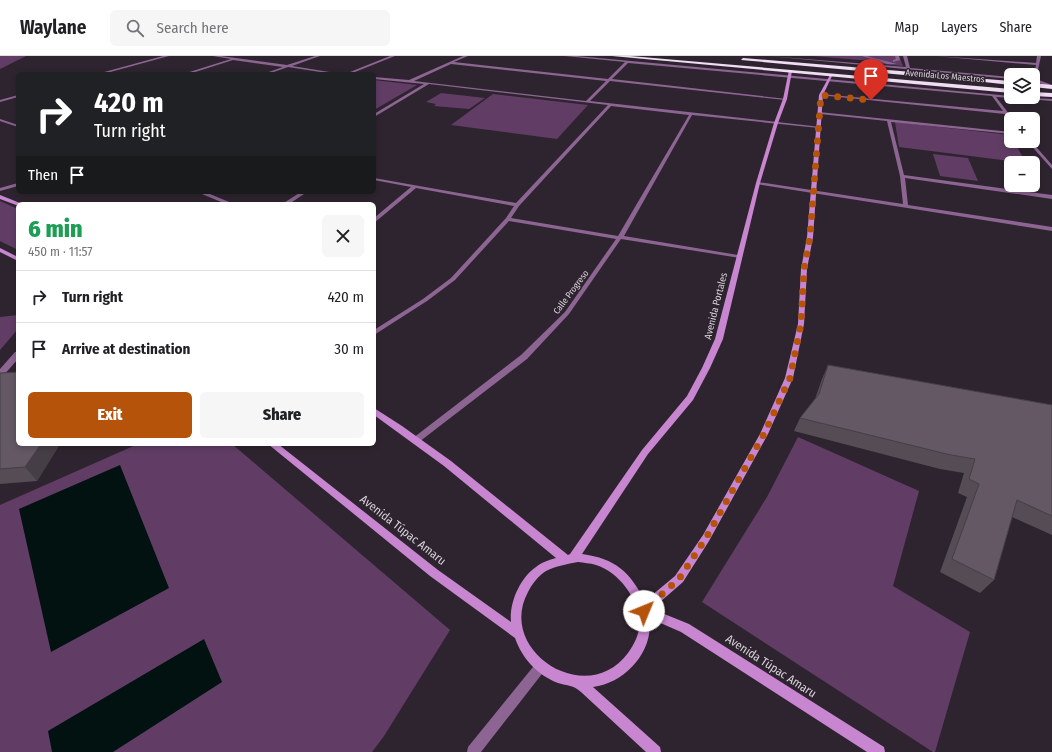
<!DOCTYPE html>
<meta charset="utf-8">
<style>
:root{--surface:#fff;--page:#f6f6f6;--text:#202124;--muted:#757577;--line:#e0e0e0;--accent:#b45309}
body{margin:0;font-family:"Fira Sans Condensed",sans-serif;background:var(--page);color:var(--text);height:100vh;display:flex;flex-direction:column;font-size:15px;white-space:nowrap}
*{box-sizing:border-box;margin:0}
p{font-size:13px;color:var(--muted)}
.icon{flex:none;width:22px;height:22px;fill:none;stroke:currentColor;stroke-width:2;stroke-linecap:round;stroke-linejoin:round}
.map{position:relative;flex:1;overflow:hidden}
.sheet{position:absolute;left:16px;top:146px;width:360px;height:244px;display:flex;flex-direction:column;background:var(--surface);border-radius:6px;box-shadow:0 2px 6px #0003}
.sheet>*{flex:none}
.banner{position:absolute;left:16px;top:16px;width:360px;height:122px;border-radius:6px;box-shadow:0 2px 6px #0003;background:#202124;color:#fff;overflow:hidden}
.controls{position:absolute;left:1004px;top:12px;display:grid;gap:8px}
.controls a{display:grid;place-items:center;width:36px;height:36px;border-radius:6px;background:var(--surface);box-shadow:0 2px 6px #0003;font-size:20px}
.pin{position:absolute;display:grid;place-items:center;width:34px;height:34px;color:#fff;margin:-41px -17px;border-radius:50% 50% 50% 0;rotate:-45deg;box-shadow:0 0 4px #0007}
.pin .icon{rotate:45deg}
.me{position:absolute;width:44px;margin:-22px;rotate:45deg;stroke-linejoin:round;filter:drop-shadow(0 0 3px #0008)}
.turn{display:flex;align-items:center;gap:14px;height:84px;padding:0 12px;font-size:18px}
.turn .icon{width:52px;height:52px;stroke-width:2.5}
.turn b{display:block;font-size:28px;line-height:34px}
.then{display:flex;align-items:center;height:38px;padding:0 12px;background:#0003;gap:8px;font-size:15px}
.round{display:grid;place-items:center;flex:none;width:42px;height:42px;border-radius:6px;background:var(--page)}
.summary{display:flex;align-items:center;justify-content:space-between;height:68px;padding:0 12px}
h1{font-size:24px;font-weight:800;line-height:30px;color:#1e9e55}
.button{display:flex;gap:8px;margin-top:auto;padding:8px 12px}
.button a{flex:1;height:46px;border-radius:6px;background:var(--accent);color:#fff;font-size:16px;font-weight:800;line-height:46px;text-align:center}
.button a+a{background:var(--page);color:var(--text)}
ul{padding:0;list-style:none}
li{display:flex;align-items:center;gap:12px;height:52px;padding:0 12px;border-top:1px solid var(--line)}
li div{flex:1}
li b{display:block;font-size:15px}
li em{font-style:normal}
header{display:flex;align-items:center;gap:24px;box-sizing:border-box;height:56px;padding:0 20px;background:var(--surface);border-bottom:1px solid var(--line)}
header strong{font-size:19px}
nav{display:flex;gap:22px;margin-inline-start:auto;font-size:14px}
.search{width:280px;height:36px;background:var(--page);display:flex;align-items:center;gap:10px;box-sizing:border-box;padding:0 14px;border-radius:6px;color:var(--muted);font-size:15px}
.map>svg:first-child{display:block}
.green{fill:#613d66}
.water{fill:#021211}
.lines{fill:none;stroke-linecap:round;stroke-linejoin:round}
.lane{fill:#8d6593;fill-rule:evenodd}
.street{fill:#8d6593;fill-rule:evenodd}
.secondary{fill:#c886d0;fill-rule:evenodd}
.highway{fill:#f0dcf3;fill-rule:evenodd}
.wall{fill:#554c56}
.shaded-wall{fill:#453e46}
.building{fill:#635864;stroke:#453e46}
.route{stroke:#b45309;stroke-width:7;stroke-dasharray:0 12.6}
.labels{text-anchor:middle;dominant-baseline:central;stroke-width:3;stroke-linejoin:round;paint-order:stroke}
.far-street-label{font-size:9px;fill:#d8d2d9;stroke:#2e242f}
.street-label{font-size:10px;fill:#d8d2d9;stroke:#2e242f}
.near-street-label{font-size:12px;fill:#d8d2d9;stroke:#2e242f}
</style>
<header>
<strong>Waylane</strong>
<div class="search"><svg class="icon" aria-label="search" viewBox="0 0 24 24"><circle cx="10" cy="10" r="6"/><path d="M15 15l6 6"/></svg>Search here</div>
<nav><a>Map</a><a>Layers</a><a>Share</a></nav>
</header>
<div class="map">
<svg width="1052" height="696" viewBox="0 0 1052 696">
<rect width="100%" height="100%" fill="#2e242f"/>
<path class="green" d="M0 0H26L0 13Z
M813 0H899L903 10 882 8 871 5Z
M374 24 417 29 374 54Z
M441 37 485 42 469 53 434 50 436 48 426 46Z
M493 38 588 49 557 83 451 69Z
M895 66 1010 79 1011 85H1014L1026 107 899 91Z
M933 98 968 102 978 125 940 120Z
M0 145 18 153V194L0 185Z
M18 259V273L0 294V261Z
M798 381 919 435 893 530 970 576 935 696H933L702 546 767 441Z
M138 388H232L450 574 384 680 372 696H0V449Z"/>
<path class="water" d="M120 409 169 532 51 596 19 453Z
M204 583 222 626 113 696H52L48 675Z"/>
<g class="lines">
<path class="lane" d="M862 0H867L897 8H887Z
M895 0H899L900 4 893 6V4L896 3Z
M15 296H18V303L3 320H0V313Z
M541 604 545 606 547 610 545 614 481 696H467L468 691 537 606Z"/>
<path class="street" d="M163 0H169L103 18H97Z
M213 0H221L287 9 315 0H320L292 10 342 18H333L288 11 268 18H263L283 11 233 4 189 18H183L231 3Z
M390 0H395L350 18H345Z
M463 0H468L454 6 608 23 625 6 565 0H577L1011 40 1012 42 996 41 1013 63 1010 64 1005 58 819 39 821 38 1003 55 992 40 628 7 612 23 787 43 785 44 610 25 590 45 821 71 819 72 692 59 624 180 738 199 741 201 740 202 621 183 569 258 527 303 419 386H413L412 384 413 382 521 299 565 256 616 183 509 165 455 224 427 245 374 279V274L423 243 451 222 506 162 514 150 416 132 374 167V162L411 131 374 124V122L516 147 608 49 429 28 374 61V58L424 28 374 23V21L409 24ZM451 8 606 25 586 45 414 25ZM611 50 689 59 618 180 511 162 519 150Z
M768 0 906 11 903 0H907L910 12 1011 21V23Z
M935 0 1036 7 1037 0H1041L1036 23 1052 29V31L1033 25 1036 9Z
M18 39V41L0 46V44Z
M1013 41 1052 43V45L1015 42Z
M819 56 1011 76V78L891 66 904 119 1052 139V143L905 122 908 149 1052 171V175L756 128V127L758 126 903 148 900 120 887 65 820 58Z
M0 63 18 69V71L0 65Z
M1027 85H1031L1052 109V113Z
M18 127V130L0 135V132Z
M197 136H205L234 148H226Z
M301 136H307L289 148H282Z"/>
<path class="secondary" d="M789 14 792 15 787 43 778 67 760 127 723 283 710 312 693 344 648 398 582 498C616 503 629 515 645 545L675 520 703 479 760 378 785 322 798 268 801 213 807 181 819 39 830 19 833 18 823 39 813 181 807 213 804 268 793 322 768 378 709 485 683 526 652 553 689 568 884 691 885 696H867L681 576 649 562C655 595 624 628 593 631L660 691 661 696H646L581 636C573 629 568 630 558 627 537 619 522 602 515 582L430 520 268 388H278L438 514 511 566C509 547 520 522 536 511 542 506 549 504 556 502L444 410 374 359V352L402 370 451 405 568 499 570 498 642 394 687 340 702 312 715 283 756 127 774 67 783 43ZM578 506C584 507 590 507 596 509 619 516 640 544 639 569 639 580 634 588 628 597 587 653 496 595 528 536 532 528 538 520 546 515 556 510 567 508 578 506Z
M0 139 20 147 21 148 16 149 0 143Z
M0 192 18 201V205L0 196Z"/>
<path class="highway" d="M612 0H630L1011 33V37Z
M743 2 948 19 951 21 948 23 741 4Z
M986 23 1011 25V29L984 26V24Z
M1033 27 1052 29V33L1033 31Z
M1033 36 1052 37V41L1033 40Z"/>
</g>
<path class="wall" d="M828 309 1052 349V479L1012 461 994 524 980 537 940 516 967 441 958 437 964 417 940 413 794 375 800 362 815 343 822 323Z
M0 317 18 388H60L37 425 0 428Z"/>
<path class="shaded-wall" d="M41 388H60L37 425 25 411Z"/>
<path class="building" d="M828 309 1052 349V460L1017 444 994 524 952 503 979 428 969 423 975 403 951 399 800 362 819 338Z
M18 316V388H41L25 411 0 413V317Z"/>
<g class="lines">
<path class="route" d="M644 555V554L679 523 706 482 764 378 790 322 801 268 804 213 810 181 821 39 871 44"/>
</g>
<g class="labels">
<g class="far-street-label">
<text transform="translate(945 20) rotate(5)">Avenida Los Maestros</text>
<text transform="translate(571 236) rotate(-53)">Calle Progreso</text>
</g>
<g class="street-label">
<text transform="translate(716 250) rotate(-76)">Avenida Portales</text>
</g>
<g class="near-street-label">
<text transform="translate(403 474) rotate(38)">Avenida Túpac Amaru</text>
<text transform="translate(771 610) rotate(33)">Avenida Túpac Amaru</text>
</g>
</g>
</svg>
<div class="controls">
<a><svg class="icon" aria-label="layers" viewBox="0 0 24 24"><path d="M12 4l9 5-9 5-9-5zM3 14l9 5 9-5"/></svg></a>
<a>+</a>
<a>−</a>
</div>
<div class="pin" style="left:871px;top:44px;background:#d93025"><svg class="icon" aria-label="arrive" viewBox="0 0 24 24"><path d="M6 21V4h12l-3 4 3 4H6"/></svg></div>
<svg class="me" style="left:644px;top:555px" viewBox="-20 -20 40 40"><circle r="19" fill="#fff"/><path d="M0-13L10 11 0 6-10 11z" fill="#b45309"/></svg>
<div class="banner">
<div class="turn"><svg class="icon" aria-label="right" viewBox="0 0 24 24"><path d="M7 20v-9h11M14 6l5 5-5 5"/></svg><div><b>420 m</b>Turn right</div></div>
<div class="then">Then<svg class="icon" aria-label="arrive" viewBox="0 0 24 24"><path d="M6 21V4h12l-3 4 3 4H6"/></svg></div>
</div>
<section class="sheet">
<div class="summary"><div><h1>6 min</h1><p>450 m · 11:57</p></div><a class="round"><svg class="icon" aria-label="close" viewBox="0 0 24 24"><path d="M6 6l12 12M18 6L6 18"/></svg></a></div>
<ul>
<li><svg class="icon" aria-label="right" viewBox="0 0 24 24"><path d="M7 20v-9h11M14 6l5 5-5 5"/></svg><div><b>Turn right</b></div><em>420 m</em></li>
<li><svg class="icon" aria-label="arrive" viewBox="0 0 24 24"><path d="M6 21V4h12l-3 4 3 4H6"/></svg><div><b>Arrive at destination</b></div><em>30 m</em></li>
</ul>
<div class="button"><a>Exit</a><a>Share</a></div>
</section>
</div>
